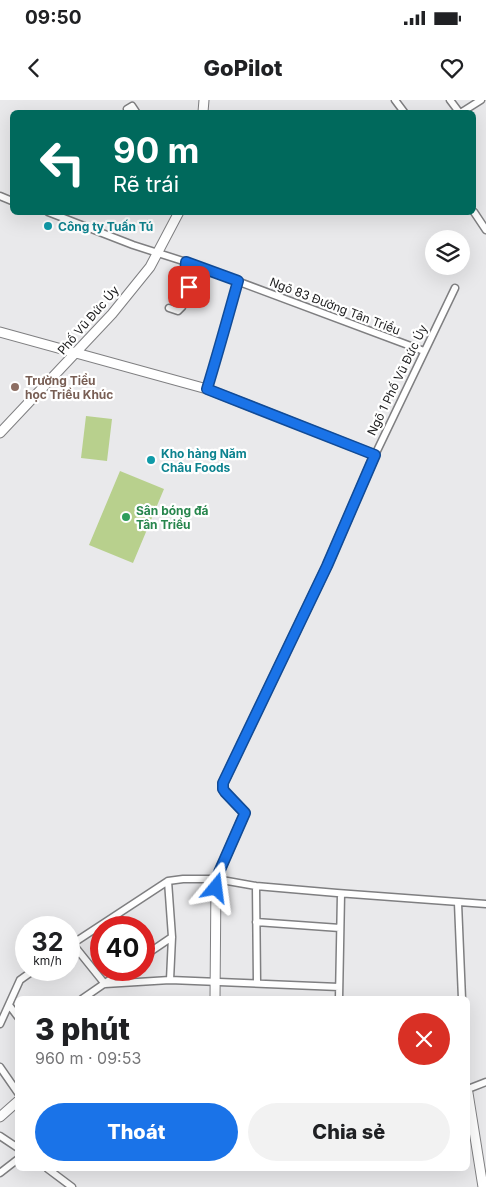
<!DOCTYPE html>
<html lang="vi">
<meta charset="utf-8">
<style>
:root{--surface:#fff;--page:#f2f2f2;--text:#202124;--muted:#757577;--accent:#1a73e8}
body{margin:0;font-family:Inter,sans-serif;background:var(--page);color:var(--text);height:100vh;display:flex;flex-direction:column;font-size:19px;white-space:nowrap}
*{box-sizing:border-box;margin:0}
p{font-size:16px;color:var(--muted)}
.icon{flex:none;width:28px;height:28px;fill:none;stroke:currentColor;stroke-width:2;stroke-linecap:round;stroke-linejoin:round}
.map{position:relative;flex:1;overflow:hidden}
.drawer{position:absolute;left:15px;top:896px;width:455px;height:175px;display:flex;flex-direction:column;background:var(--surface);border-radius:8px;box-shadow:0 5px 20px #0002}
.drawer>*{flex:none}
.guide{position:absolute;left:10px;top:10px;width:466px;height:105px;border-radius:8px;box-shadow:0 5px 20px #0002;background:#00695c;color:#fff;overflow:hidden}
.fabs{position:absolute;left:425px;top:130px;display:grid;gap:10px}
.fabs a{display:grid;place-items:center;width:45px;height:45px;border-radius:50%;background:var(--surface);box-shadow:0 5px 20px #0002;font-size:25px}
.speed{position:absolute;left:15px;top:816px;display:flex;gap:10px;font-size:25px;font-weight:700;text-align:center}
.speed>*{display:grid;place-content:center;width:65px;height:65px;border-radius:50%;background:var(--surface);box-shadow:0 5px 20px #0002;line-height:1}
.speed small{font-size:12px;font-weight:400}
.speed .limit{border:8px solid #d22;background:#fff;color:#111}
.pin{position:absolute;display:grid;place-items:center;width:42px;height:42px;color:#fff;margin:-21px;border-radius:10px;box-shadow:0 2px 8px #0006}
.me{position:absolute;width:55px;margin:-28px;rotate:16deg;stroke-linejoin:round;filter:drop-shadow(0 0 4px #0008)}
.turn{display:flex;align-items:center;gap:18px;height:105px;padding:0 20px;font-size:22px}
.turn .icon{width:65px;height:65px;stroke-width:2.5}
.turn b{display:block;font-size:35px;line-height:42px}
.round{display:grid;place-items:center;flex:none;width:52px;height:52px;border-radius:26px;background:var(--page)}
.summary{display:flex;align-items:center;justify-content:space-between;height:85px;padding:0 20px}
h1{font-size:30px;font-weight:800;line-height:38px}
.cta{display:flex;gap:10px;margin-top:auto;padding:10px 20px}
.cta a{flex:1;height:58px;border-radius:30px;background:var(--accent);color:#fff;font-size:20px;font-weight:800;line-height:58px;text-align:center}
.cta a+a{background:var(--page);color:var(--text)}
.status{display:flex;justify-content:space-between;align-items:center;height:35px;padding:0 25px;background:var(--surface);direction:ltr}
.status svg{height:14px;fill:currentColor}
header{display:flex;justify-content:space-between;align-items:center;height:65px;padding:0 20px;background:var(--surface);font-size:22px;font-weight:800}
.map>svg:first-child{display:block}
.green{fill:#b8d08d}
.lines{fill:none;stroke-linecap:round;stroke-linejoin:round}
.street-casing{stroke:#7f7f81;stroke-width:9}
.secondary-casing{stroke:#7f7f81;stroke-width:11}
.street{stroke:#fff;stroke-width:6}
.secondary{stroke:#fff;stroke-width:9}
.route-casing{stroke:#114b97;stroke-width:12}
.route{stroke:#1a73e8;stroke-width:9}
.culture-dot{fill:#0f9aa8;stroke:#fff;stroke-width:2}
.education-dot{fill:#8d6e63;stroke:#fff;stroke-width:2}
.leisure-dot{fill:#2e9e5b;stroke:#fff;stroke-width:2}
.labels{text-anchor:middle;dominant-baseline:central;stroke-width:4.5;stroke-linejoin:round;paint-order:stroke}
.culture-label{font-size:12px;font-weight:bold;fill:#0d838f;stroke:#fff;text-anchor:start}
.street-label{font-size:12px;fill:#1b1b1c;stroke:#fff}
.education-label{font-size:12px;font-weight:bold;fill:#785e54;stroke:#fff;text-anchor:start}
.leisure-label{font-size:12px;font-weight:bold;fill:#27864d;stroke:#fff;text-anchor:start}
</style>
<div class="status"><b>09:50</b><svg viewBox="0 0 49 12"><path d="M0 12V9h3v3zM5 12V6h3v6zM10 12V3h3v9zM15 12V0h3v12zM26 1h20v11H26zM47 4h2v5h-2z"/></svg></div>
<header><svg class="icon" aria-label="back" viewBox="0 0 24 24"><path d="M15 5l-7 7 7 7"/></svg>GoPilot<svg class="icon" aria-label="heart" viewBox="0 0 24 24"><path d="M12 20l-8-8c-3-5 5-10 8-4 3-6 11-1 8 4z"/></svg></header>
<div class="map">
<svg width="486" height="1087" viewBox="0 0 486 1087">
<rect width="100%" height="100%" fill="#e9e9eb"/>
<path class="green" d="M86 316 112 319 107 361 81 358Z
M120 371 164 389 133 463 89 445Z"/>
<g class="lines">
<g class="street-casing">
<path id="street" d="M395 0 404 12
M450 0 459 12
M127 9 132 6 136 12
M462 12 481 0
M0 96 12 101
M48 112 133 145 186 162 424 251
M474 112 486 130
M169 208 178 211 182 207 189 187 185 174 186 162
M207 289C218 253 228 217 238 181
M375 355 455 188
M168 781 172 837 170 880
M256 786 257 883
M458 803 462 899
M256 822 340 828
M72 843 105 884
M69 846 168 781 183 779H216L256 786 337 793 486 804
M144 856 172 837
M105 884 170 880 339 887
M82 899 124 870
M339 899 341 794
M9 905 18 917
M0 924 20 880 34 870
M0 967 18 993
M468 989 486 982
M0 1036 18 1048
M48 1069 72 1087
M0 1073 18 1059"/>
</g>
<g class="secondary-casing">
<path id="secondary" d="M203 12 204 0
M0 232 207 289 375 355 327 466 223 683V689L225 692 245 713 216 779 215 899
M0 333 112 214 150 167 179 112
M468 993 483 1087
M0 1017 18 1001"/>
</g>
<use href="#street" class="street"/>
<use href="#secondary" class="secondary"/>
</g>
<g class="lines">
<g class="route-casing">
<path id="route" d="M189 187 185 174 186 162 238 181C228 217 218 253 207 289L375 355 327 466 223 683V689L225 692 245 713 216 779V788"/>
</g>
<use href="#route" class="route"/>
</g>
<g class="culture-dot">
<circle cx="48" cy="126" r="5"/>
<circle cx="151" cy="360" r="5"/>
</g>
<circle class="education-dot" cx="15" cy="287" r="5"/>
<circle class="leisure-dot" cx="126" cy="417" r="5"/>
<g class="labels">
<g class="culture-label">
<text x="58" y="126">Công ty Tuấn Tú</text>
<text x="161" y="353">Kho hàng Năm<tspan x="161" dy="14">Châu Foods</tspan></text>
</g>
<g class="street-label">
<text transform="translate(335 206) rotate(21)">Ngõ 83 Đường Tân Triều</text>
<text transform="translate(88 220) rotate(-49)">Phố Vũ Đức Úy</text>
<text transform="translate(397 280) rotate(-64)">Ngõ 1 Phố Vũ Đức Úy</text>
</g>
<g class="education-label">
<text x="25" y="280">Trường Tiểu<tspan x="25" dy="14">học Triều Khúc</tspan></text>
</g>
<g class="leisure-label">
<text x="136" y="410">Sân bóng đá<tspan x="136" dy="14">Tân Triều</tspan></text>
</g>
</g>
</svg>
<div class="fabs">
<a><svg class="icon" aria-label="layers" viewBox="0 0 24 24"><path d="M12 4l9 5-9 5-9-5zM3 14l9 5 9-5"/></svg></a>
</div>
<div class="speed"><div>32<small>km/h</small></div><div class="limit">40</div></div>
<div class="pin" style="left:189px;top:187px;background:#d93025"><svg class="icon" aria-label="arrive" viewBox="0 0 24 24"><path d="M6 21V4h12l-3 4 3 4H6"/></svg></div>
<svg class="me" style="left:216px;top:788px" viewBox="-20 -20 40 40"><path d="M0-17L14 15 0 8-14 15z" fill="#1a73e8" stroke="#fff" stroke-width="4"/></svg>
<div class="guide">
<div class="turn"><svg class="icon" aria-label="left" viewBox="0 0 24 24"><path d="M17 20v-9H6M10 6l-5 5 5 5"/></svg><div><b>90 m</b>Rẽ trái</div></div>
</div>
<section class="drawer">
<div class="summary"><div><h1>3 phút</h1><p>960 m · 09:53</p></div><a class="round" style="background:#d93025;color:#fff"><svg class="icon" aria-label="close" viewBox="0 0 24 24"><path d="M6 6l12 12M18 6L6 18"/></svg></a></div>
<div class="cta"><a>Thoát</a><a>Chia sẻ</a></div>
</section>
</div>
